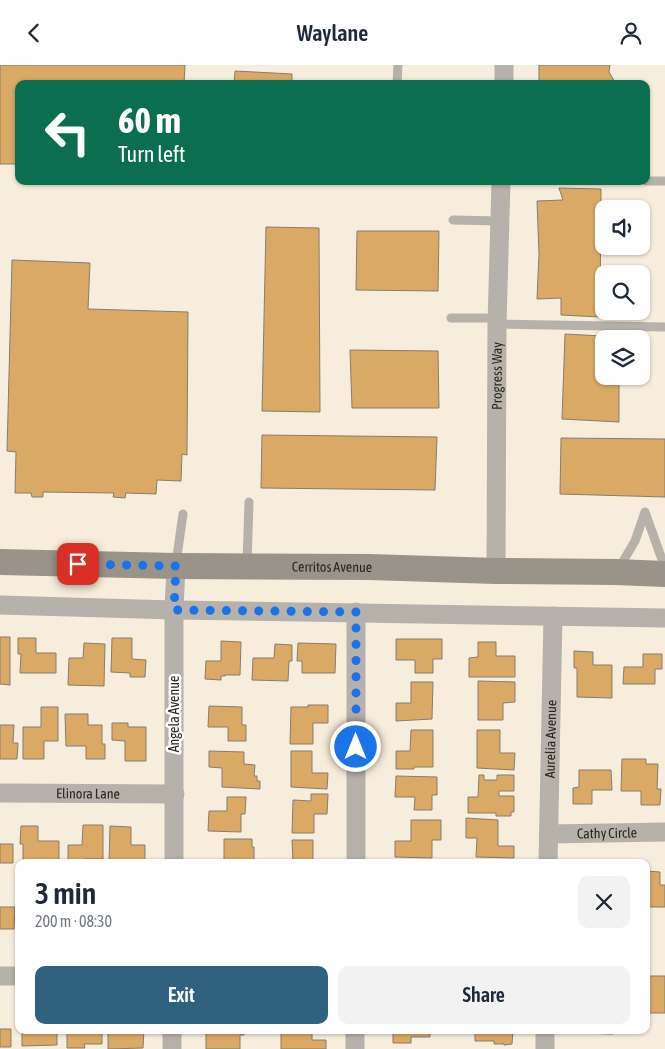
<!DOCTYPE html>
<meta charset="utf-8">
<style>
:root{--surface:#fff;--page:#f2f2f3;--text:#1f2937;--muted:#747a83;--accent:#30617f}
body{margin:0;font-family:"Asap Condensed",sans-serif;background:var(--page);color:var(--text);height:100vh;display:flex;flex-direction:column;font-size:19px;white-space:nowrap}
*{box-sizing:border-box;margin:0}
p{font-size:16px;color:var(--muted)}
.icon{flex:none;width:28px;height:28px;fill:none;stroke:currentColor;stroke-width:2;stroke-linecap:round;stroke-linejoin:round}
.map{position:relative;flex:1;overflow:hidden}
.panel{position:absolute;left:15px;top:794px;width:635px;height:175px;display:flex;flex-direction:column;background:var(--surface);border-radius:10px;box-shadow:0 1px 4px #0004}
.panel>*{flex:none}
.hud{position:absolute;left:15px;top:15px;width:635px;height:105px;border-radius:10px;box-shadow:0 1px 4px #0004;background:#0b6e4f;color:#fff;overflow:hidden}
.buttons{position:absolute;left:595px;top:135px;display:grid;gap:10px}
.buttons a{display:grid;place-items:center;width:55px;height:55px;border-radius:10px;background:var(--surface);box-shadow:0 1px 4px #0004;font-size:25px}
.pin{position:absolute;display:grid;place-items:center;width:42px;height:42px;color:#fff;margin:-21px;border-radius:10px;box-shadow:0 2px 8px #0006}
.me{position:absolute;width:55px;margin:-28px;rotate:0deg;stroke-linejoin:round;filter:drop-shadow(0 0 4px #0008)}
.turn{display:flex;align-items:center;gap:18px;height:105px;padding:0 20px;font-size:22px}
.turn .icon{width:65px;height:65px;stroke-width:2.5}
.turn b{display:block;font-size:35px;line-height:42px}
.round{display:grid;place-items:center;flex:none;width:52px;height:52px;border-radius:10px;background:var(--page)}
.overview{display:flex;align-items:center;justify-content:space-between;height:85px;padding:0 20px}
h1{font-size:30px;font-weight:600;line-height:38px}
.cta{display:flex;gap:10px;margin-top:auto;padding:10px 20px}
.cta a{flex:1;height:58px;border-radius:10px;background:var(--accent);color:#fff;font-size:20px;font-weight:600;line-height:58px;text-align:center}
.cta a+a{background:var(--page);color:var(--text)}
header{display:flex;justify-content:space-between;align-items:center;height:65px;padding:0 20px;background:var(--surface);font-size:22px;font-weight:600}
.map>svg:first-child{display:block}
.building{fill:#daa965;stroke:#877c6e}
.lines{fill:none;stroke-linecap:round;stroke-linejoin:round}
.service{stroke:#b6b1aa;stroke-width:9}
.minor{stroke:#b6b1aa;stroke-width:19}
.secondary{stroke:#9a9389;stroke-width:26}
.route{stroke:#1a73e8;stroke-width:9;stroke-dasharray:0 16.2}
.labels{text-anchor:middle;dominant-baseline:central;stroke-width:5;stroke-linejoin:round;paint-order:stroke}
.street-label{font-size:14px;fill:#2a2620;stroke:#fff}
</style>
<header><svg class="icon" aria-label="back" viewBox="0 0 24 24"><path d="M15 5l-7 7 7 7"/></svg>Waylane<svg class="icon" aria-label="person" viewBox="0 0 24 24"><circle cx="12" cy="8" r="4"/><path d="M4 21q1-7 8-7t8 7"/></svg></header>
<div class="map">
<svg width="665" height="984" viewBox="0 0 665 984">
<rect width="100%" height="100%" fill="#f7eddc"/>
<path class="building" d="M0 0H185L184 19H19V99H0Z
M539 0H610L609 7 616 19H539Z
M235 6 292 9V19H234Z
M559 123 601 124 600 252 561 250V233L537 234 539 189 537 136 563 135Z
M266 162 319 163 320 347 262 346Z
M357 166H439L438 226 356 225Z
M12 195 90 198 88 244 188 247 187 390 182 389 181 416 157 415 156 429 126 428 125 433 113 432 114 428 43 427V432H32L31 428H15L16 387 7 386Z
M565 269 620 272V274H604V311H619V357L562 354Z
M350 285 438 286 439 343H352Z
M262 370 437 372 435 425 261 423Z
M561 373 665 374V432L560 429Z
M0 572H10V620L0 619Z
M18 573H36V588H56V608H20L21 589H18Z
M112 573H132V594L146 595 145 612H130V608L111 607Z
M396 574H442V594H433V608H415V595H396Z
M221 576 241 577 240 610H225V611H221V615L205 614 206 596H221Z
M478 577H496V591H515V612H469V593L478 592Z
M84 578 105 579 104 621 68 620 69 593H83Z
M298 578 336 579 335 608H302V596H297Z
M275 579 292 580V596H289L288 616 252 615 253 593H274Z
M574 586 593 587V600H612V633L577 632V603H574Z
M643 589H662V604H655V619H623L624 602H643Z
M478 616 515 617V637L503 638V655H478Z
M411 617H433L432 654 396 656V638H411Z
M308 640H328V658H313V679H290L291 642H308Z
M209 641 242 642V660H246V676H228V662H208Z
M41 642H58V676H44V694H23V662H41Z
M65 649H88V660H102V679H105V694H86V681H66Z
M112 658H128V662H146V696H125V676L112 675Z
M0 660H14L13 678H18L17 694H0Z
M411 665H433V702H414V704H396V686H410Z
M477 665H500V688H515L514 705 477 703Z
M209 686 244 687V699L255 700 254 711H257V716H260V724L222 722V703L209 702Z
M291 686H312V708H328L327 724 291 722Z
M622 694H646V699H658L657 724H661L660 740H641V726H621Z
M579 705H611L612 725H592V739H573V723L579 722Z
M479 710H484V715H497V710H514V726H499V731H514V747H511V751H496V748H468V732H478Z
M396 711 437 712V730H432V745H414L415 732H395Z
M311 729H328L327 749H314V768H292L293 735 311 736Z
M227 732H246L245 749H241V767L208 766 209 746H227Z
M466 753 498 755V781H514V793L476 792 477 773H466Z
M411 755H441V775H432V793L395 792V776H411Z
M83 760H103V794H84V798H68V780H82Z
M21 761H38V776H59V797H23V779H20Z
M110 761 131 762V780H145V797L147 798H109Z
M224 774H252V782H254V796H251V798H208V796H224Z
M292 775H313V795H327V798H293Z
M0 779H13V798H0Z
M646 806 660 807V820H665V842H646Z
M0 842H15L14 864H0Z
M646 911H665V948H646Z
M0 964H11V982H0Z
M22 965H57V980L22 981Z
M67 965H102V979H84L85 983H67Z
M108 965H144L143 983 108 984Z
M225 965H244V970H240V984H206V967H225Z
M281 965H312V975H326V984H281Z
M393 965H430V972H411V978H393Z
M475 965H513L512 979 504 980V979H494V976H475Z
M581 965H613V969L580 968Z"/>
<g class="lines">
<path class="service" d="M397 19 398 0
M646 116H665
M453 155 500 156
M451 253H497
M497 259 665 262
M645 447 665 503
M176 498 183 449
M247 499 249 437
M619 503 635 476 645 447"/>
<g class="minor">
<path d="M504 19V0"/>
<path id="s1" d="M496 506 497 259 501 116"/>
<path d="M0 540 174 545 665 553"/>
<path id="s2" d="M0 728 175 729"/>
<path id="s3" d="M549 769 665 767"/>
<path d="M174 798V545L176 501"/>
<path d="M356 798V547"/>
<path id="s4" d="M548 798 553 551"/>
<path d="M0 911H19"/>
<path d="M172 984V965"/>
<path d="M355 984V965"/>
<path d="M545 984V965"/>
</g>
<path class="secondary" id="s5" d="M0 497 176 501 369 502 496 506 616 507 665 509"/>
</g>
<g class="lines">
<path class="route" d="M78 499 176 501 174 545 356 547V682"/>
</g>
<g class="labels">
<g class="street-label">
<text stroke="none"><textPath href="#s1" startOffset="195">Progress Way</textPath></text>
<text stroke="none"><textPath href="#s5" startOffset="332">Cerritos Avenue</textPath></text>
<text transform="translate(174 649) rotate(-90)">Angela Avenue</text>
<text stroke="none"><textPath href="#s4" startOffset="124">Aurelia Avenue</textPath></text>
<text stroke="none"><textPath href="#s2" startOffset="88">Elinora Lane</textPath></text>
<text stroke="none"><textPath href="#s3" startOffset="58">Cathy Circle</textPath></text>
</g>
</g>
</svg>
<div class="buttons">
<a><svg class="icon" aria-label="sound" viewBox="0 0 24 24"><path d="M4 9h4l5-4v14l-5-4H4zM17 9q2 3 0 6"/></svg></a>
<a><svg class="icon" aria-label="search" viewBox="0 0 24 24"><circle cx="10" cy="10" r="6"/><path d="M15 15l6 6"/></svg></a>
<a><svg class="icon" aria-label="layers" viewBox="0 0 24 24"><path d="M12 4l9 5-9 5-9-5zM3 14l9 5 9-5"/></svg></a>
</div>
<div class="pin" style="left:78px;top:499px;background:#d93025"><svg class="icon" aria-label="arrive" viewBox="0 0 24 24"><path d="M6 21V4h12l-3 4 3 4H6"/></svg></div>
<svg class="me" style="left:356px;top:682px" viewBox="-20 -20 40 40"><circle r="17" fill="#1a73e8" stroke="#fff" stroke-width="3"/><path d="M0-11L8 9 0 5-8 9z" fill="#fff"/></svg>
<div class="hud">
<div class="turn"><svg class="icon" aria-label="left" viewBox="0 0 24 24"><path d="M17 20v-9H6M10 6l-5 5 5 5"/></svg><div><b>60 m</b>Turn left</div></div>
</div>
<section class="panel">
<div class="overview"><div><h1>3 min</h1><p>200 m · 08:30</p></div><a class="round"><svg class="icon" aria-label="close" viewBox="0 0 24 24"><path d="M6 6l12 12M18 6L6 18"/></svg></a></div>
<div class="cta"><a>Exit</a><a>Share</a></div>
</section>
</div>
